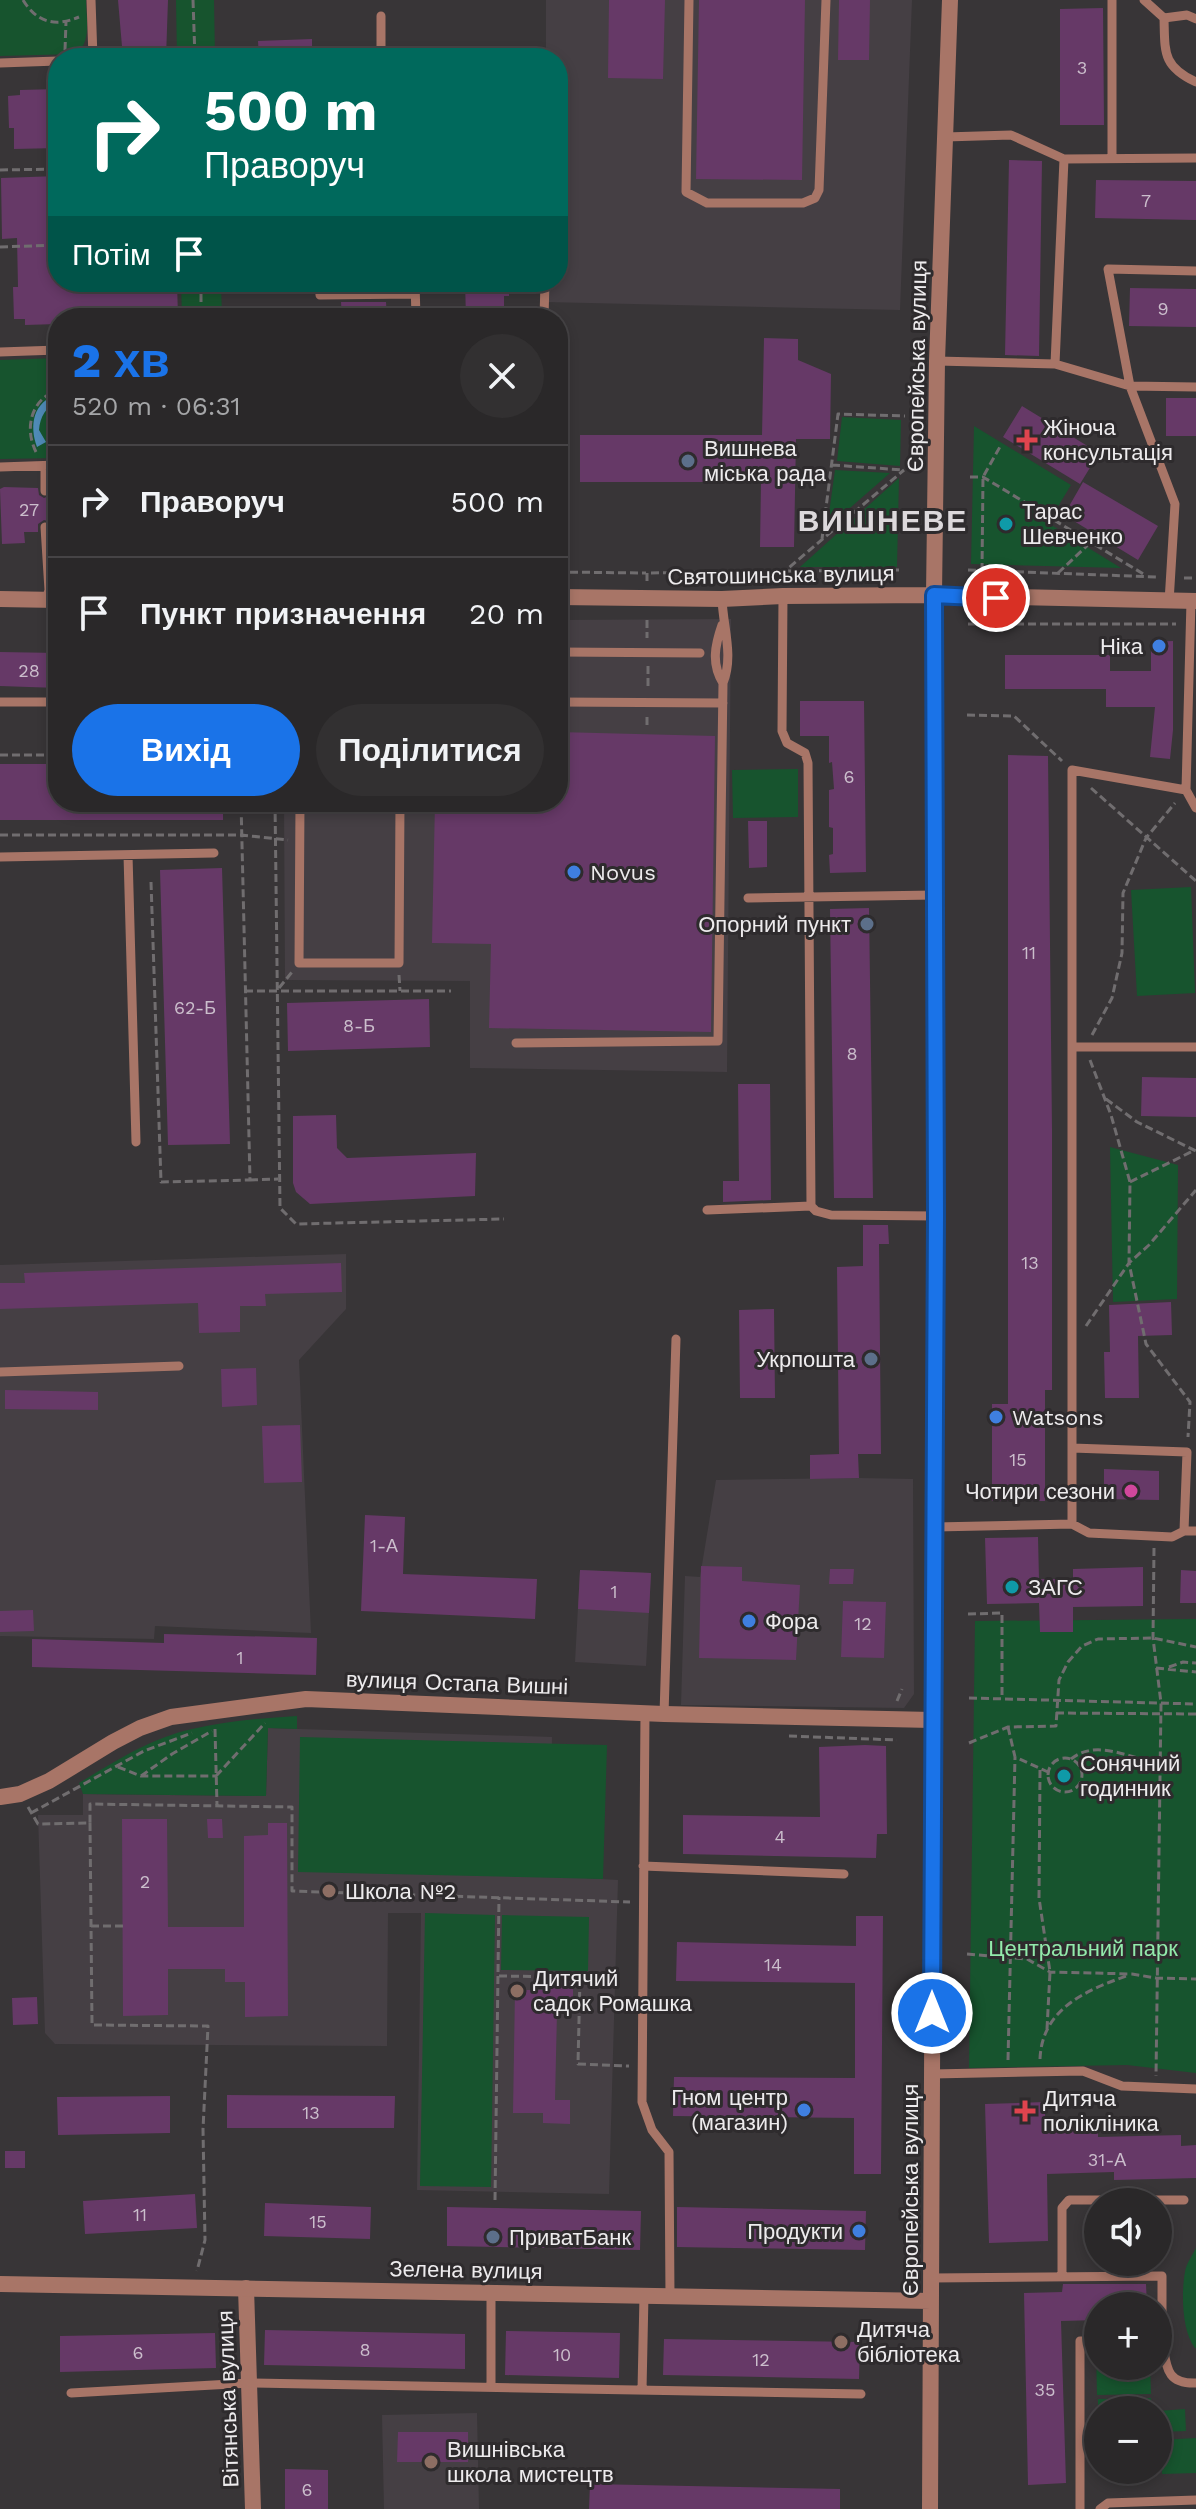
<!DOCTYPE html>
<html lang="uk">
<meta charset="utf-8">
<style>
:root{--surface:#2a2829;--page:#323031;--text:#f1f3f6;--muted:#a5a6a8;--line:#464446;--accent:#1a73e8}
body{margin:0;font-family:"Work Sans",sans-serif;background:var(--page);color:var(--text);height:100vh;display:flex;flex-direction:column;font-size:30px;white-space:nowrap}
*{box-sizing:border-box;margin:0}
p{font-size:26px;color:var(--muted)}
.icon{flex:none;width:44px;height:44px;fill:none;stroke:currentColor;stroke-width:2;stroke-linecap:round;stroke-linejoin:round}
.map{position:relative;flex:1;overflow:hidden}
.side{position:absolute;left:48px;top:308px;width:520px;height:504px;display:flex;flex-direction:column;background:var(--surface);border-radius:32px;box-shadow:0 4px 12px #0003,0 0 0 2px var(--line)}
.side>*{flex:none}
.hud{position:absolute;left:48px;top:48px;width:520px;height:244px;border-radius:32px;box-shadow:0 4px 12px #0003,0 0 0 2px var(--line);background:#00695c;color:#fff;overflow:hidden}
.controls{position:absolute;left:1084px;top:2188px;display:grid;gap:16px}
.controls a{display:grid;place-items:center;width:88px;height:88px;border-radius:50%;background:var(--surface);box-shadow:0 4px 12px #0003,0 0 0 2px var(--line);font-size:40px}
.pin{position:absolute;display:grid;place-items:center;width:68px;height:68px;color:#fff;margin:-34px;border:4px solid #fff;border-radius:50%;box-shadow:0 2px 8px #0007}
.me{position:absolute;width:88px;margin:-44px;rotate:0deg;stroke-linejoin:round;filter:drop-shadow(0 0 6px #0008)}
.turn{display:flex;align-items:center;gap:28px;height:168px;padding:0 24px;font-size:36px}
.turn .icon{width:104px;height:104px;stroke-width:2.5}
.turn b{display:block;font-size:56px;line-height:68px}
.then{display:flex;align-items:center;height:76px;padding:0 24px;background:#0003;gap:16px;font-size:30px}
.round{display:grid;place-items:center;flex:none;width:84px;height:84px;border-radius:42px;background:var(--page)}
.overview{display:flex;align-items:center;justify-content:space-between;height:136px;padding:0 24px}
h1{font-size:48px;font-weight:800;line-height:60px;color:var(--accent)}
.action{display:flex;gap:16px;margin-top:auto;padding:16px 24px}
.action a{flex:1;height:92px;border-radius:48px;background:var(--accent);color:#fff;font-size:32px;font-weight:800;line-height:92px;text-align:center}
.action a+a{background:var(--page);color:var(--text)}
ul{padding:0;list-style:none}
li{display:flex;align-items:center;gap:24px;height:112px;padding:0 24px;border-top:2px solid var(--line)}
li div{flex:1}
li b{display:block;font-size:30px}
li em{font-style:normal}
.map>svg:first-child{display:block}
.built{fill:#453f44}
.green{fill:#17542e}
.water{fill:#4f8ab6}
.building{fill:#663967}
.lines{fill:none;stroke-linecap:round;stroke-linejoin:round}
.path{stroke:#706d6f;stroke-width:3;stroke-dasharray:8 4;stroke-linecap:butt}
.service{stroke:#a87567;stroke-width:9}
.minor{stroke:#a87567;stroke-width:16}
.tertiary{stroke:#a87567;stroke-width:16}
.route-casing{stroke:#114b97;stroke-width:20}
.route{stroke:#1a73e8;stroke-width:14}
.health-dot{fill:#e0444e;stroke:#2e2b2d;stroke-width:3}
.service-dot{fill:#5c6f8a;stroke:#2e2b2d;stroke-width:3}
.culture-dot{fill:#0f9aa8;stroke:#2e2b2d;stroke-width:3}
.shop-dot{fill:#3f7fe0;stroke:#2e2b2d;stroke-width:3}
.hotel-dot{fill:#d1479c;stroke:#2e2b2d;stroke-width:3}
.education-dot{fill:#8d6e63;stroke:#2e2b2d;stroke-width:3}
.labels{text-anchor:middle;dominant-baseline:central;stroke-width:6;stroke-linejoin:round;paint-order:stroke}
.number-label{font-size:18px;fill:#cbbecc}
.street-label{font-size:22px;fill:#edebed;stroke:#2e2b2d}
.poi-label{font-size:22px;fill:#edebed;stroke:#2e2b2d;text-anchor:start}
.park-label{font-size:22px;fill:#92eaab;stroke:#2e2b2d}
.district-label{font-size:30px;font-weight:bold;letter-spacing:2px;fill:#ddd9dc;stroke:#2e2b2d}
</style>
<div class="map">
<svg width="1196" height="2509" viewBox="0 0 1196 2509">
<rect width="100%" height="100%" fill="#383537"/>
<path class="built" d="M546 0H912L900 310 545 302V282H558V58H546Z
M731 619 727 1072 470 1068V981L285 980 284 802H558V620Z
M346 1254V1309L299 1360 311 1633 155 1626 154 1639 0 1636V1265Z
M859 1478 913 1479 914 1694 904 1708 681 1705 685 1576 700 1577 716 1480Z
M580 1570 651 1573 646 1666 575 1662Z
M268 1728 552 1737 550 1876 618 1880 609 2194 417 2190 421 1913H388L387 2046 55 2044 45 2033 38 1815H83V1794L266 1796Z
M477 2413 479 2509H384L382 2415Z"/>
<path class="green" d="M0 0H86C86 19 92 41 76 54L0 56Z
M176 0H214L215 58H177Z
M181 282H221L222 318H182Z
M58 358V458L0 459V360Z
M842 417 901 420 900 466 837 461Z
M974 426 1071 485 1048 523 1121 568 971 564Z
M835 470 890 473 827 528Z
M899 478 897 567H800Z
M798 769V817L733 818 732 770Z
M1191 887 1195 993 1137 996 1131 890Z
M1110 1147 1178 1165 1177 1299 1113 1302Z
M1196 1619V2073L1127 2065 969 2068 975 1621Z
M297 1716V1729L268 1728 266 1796 83 1794 79 1783C114 1762 151 1738 192 1729 226 1721 262 1718 297 1716Z
M300 1737 607 1745 603 1879 298 1872Z
M425 1913 495 1915 491 2187 420 2186Z
M502 1915 589 1917 588 1971 501 1970Z
M1196 2248V2348H1195C1182 2332 1181 2293 1185 2272 1186 2264 1192 2256 1196 2248Z
M1096 2351H1098V2366H1150L1151 2394 1097 2395Z
M1151 2398V2410H1098V2399Z
M1185 2409 1186 2431 1159 2432 1158 2411Z
M1196 2438V2473L1162 2474 1160 2440Z"/>
<path class="water" d="M58 394V402C46 406 40 417 39 430L46 442 37 447C29 425 33 402 58 394Z"/>
<path class="building" d="M118 0H168L166 58H123Z
M609 0H665L663 79 608 78Z
M699 0H805L802 180 696 179Z
M839 0H870L869 60H838Z
M1103 8 1104 125H1060V9Z
M312 39V58H259L258 41Z
M58 89V148L14 149V128H9L8 96 20 95V90Z
M1009 160 1042 161 1039 356 1005 355Z
M58 176V282H177L178 317 58 318V324L25 325V319H14L13 287H18L17 238 2 239 1 178Z
M1096 180 1196 181V220L1095 218Z
M465 282H509V296H504V318H466Z
M1130 288 1196 289V327L1129 326Z
M341 302H386L387 318H342Z
M764 338 798 339V360L831 374 830 439H796L794 547H760L761 482H580V435H762Z
M1166 398H1196V436H1166Z
M1022 406 1099 453 1080 484 1003 437Z
M1083 482 1158 526 1138 560 1064 515Z
M4 487 38 488 39 495 44 498 51 495 52 488H58V531H53L51 522 44 520 38 524V532H24L25 543 2 544 0 489Z
M1173 641V730L1170 759 1150 757 1155 707H1106V689H1005V655H1110V671H1151V642Z
M0 652 58 653V688L0 686Z
M800 701H864L866 872 830 873 829 855 833 854V828L829 827V790L834 789 832 762 829 763V736H800Z
M558 732 715 736 711 1032 489 1028 491 944 432 943 435 802H558Z
M1008 755 1048 756 1052 1129V1390H1045V1501H992V1404H1008Z
M0 764H58V802H223V820H0Z
M748 821H767V867L749 868Z
M222 868 230 1144 168 1145 160 870Z
M869 908 873 1198H834L830 909Z
M429 999 430 1047 288 1051 287 1003Z
M1142 1077 1196 1078V1117L1141 1116Z
M738 1084H770L771 1200 723 1202V1181H739Z
M336 1115 337 1148 347 1158 476 1153 475 1196 310 1204 296 1192 293 1183V1116Z
M863 1225H888L889 1244H879L881 1454H858L859 1478 810 1479V1455L839 1454 837 1267 863 1266Z
M341 1263 342 1292 265 1294 266 1306H240V1332L199 1333 198 1303 0 1309V1283H25L24 1273Z
M1171 1302 1172 1335 1138 1336 1139 1398H1105L1104 1352H1110L1109 1305Z
M774 1309 775 1398H740L739 1310Z
M256 1368 257 1405 222 1407 221 1369Z
M5 1390 98 1392V1410L5 1409Z
M300 1425 302 1482 264 1483 262 1426Z
M1104 1469 1159 1471V1500L1104 1499Z
M365 1515 405 1517 403 1574 537 1579 535 1619 361 1611Z
M1038 1537 1039 1579H1073V1569L1143 1567V1606L1073 1607V1632H1040L1039 1603 987 1604 985 1538Z
M701 1566 742 1567V1581L800 1585 796 1660 699 1658Z
M830 1569H854L853 1584H829Z
M580 1570 651 1573 649 1613 578 1609Z
M1181 1570 1196 1571V1603H1180Z
M843 1601 886 1602 884 1658 841 1657Z
M33 1610 34 1631 0 1632V1611Z
M164 1634 317 1638 316 1675 32 1667V1639L164 1643Z
M865 1745 886 1746 887 1834H877L876 1858 683 1854V1815L820 1817 819 1747Z
M122 1819H167L168 1927H244V1836L268 1835V1823H287L288 2016 245 2017V1982H225V1969H168V2015L123 2016Z
M207 1819H222L223 1838H208Z
M856 1916H883L881 2174H854V2118L673 2116 674 2077 855 2078V1983L676 1981 677 1942 856 1946Z
M546 1982 573 1983V2013L557 2012 555 2100H570V2124L543 2123V2113H513L515 1990H546Z
M37 1997 38 2024 13 2025 12 1998Z
M227 2095 395 2096 394 2128H227Z
M170 2096V2133L58 2135 57 2097Z
M1045 2102V2129L1098 2128V2137L1181 2135V2146L1196 2145V2178L1114 2180V2172L1047 2174 1048 2241 989 2243 985 2104Z
M5 2151H25V2168H5Z
M195 2194 197 2228 85 2234 83 2201Z
M265 2203 371 2207 370 2239 264 2236Z
M447 2207 641 2211 640 2250 447 2246Z
M677 2207 866 2211 865 2250 677 2247Z
M1063 2284H1146L1147 2306H1098V2320L1061 2321 1066 2483 1028 2485 1024 2293 1062 2292Z
M265 2330 465 2334V2369L264 2365Z
M506 2331 620 2333 619 2378 505 2375Z
M215 2333 216 2368 60 2372V2336Z
M664 2339 860 2342 859 2379 663 2375Z
M398 2432H468V2462H397Z
M285 2469 328 2470V2509H285Z
M590 2484 840 2489V2509H589Z"/>
<g class="lines">
<path class="path" d="M23 0C37 23 56 27 79 17
M193 0 195 58
M65 50 66 22
M0 170 58 169
M0 247 58 245
M201 282V318
M201 287 259 286
M36 452C24 428 31 399 58 390
M832 465 904 470
M970 477H983L1145 575
M822 539 838 414 905 416
M899 570 785 571 904 470
M968 570 1156 577
M982 571 983 477 1001 445
M558 572 646 573
M1058 573 1091 542
M1184 578H1196
M647 581V573L783 571
M647 620V638
M968 624H1176
M648 666V690
M967 715 1014 716 1062 761
M647 717V729
M0 755H58
M1091 788 1196 881
M275 802 280 1208 296 1224 504 1219
M0 835H241L288 840
M151 882 161 1182 250 1180 241 802
M399 975 400 991
M279 988 292 972
M245 991H451
M1092 1035 1112 998 1122 953 1123 893 1146 838 1175 803
M1090 1060 1111 1115 1130 1182 1129 1263 1146 1344 1190 1402 1188 1437
M1106 1099 1137 1122 1196 1151
M250 1180 278 1179
M1130 1182 1195 1150
M1086 1326 1129 1263 1149 1245 1196 1190
M1154 1548 1153 1638 1161 1703 1156 2076
M968 1614 1002 1613V1698
M1169 1667 1183 1662 1196 1663
M1156 1668 1196 1672
M969 1698 1196 1704
M897 1701 902 1689
M1056 1713 1196 1714
M1008 1727 1015 1757 1048 1772
M215 1729 217 1805
M789 1736 897 1740
M969 1743 1008 1727 1056 1726 1059 1680 1068 1662 1082 1646 1098 1639 1153 1638 1196 1647
M1048 1775a17 17 0 1 1 34 0a17 17 0 1 1-34 0Z
M1071 1759C1097 1738 1130 1759 1159 1763
M118 1767 141 1776H216
M1040 1770 1039 1898 1050 1972 1047 2029
M141 1776 172 1754 212 1731
M216 1776 265 1723
M28 1807 38 1824 90 1823V1804L292 1807V1891L630 1902
M31 1813 144 1751 192 1733
M90 1823 92 2025 208 2026 203 2129 205 2240 197 2271
M91 1926H123
M967 1954 1027 1959 1050 1972 1132 1974 1156 1978 1196 1979
M499 1976 580 1977 578 2064 629 2066
M1040 2059C1042 2008 1087 1990 1129 1975
M1008 2060 1015 1757
M495 2200 499 1897"/>
<path class="service" d="M91 0 93 58
M689 0 686 192 707 203H803L815 198 819 190 826 0
M1112 0V158
M1144 0 1164 18 1187 15 1196 19
M381 16V58
M1164 18C1165 52 1162 66 1196 82
M0 63 58 61
M945 137 1011 135 1064 159 1196 158
M1196 271 1108 269 1130 386 1196 387
M319 282 320 295 415 294
M415 282 416 318
M544 318 545 282
M0 352 58 350
M937 361 1055 364 1130 386 1175 504 1169 602
M1055 364 1064 159
M45 466V491
M0 467 58 465
M45 527 49 590 46 600
M783 596 782 731 787 743 805 753 808 763 811 1206 816 1211 831 1215 936 1216
M722 625C715 645 711 664 723 683
M558 652 700 653
M0 702H58
M558 702 723 703
M1186 790 1196 808
M300 802 299 963H399L400 802
M128 855 136 1142
M0 857 214 853
M748 898 935 895
M516 1043 718 1041 723 683C734 656 723 627 722 599
M1072 1047H1196
M707 1210 811 1206
M0 1372 179 1366
M1072 1448 1187 1452 1184 1531
M1072 1524V770L1186 790 1191 601
M935 1527 1072 1524 1089 1533 1172 1537 1184 1531H1196
M645 1713 642 2102 652 2130 669 2152 670 2296
M664 1714 676 1339
M643 1866 844 1874
M932 2074 1083 2071 1122 2086 1196 2089
M1062 2277V2208L1069 2200H1184
M931 2278 1162 2276V2341H1158
M491 2292V2387
M1162 2341C1167 2366 1165 2384 1196 2383
M642 2390 644 2295
M71 2393 249 2383 861 2394
M1080 2509V2341H1098
M1100 2509 1108 2503 1196 2500"/>
<path class="minor" d="M0 1797 20 1794 49 1781 113 1742 140 1728 171 1717 306 1699 664 1714 932 1720
M246 2288 253 2509"/>
<path class="tertiary" d="M558 597 722 599 783 596 934 595 1196 601
M0 599 58 600
M0 2284 931 2301
M930 2509 936 1216 934 595 937 361 950 0"/>
</g>
<g class="lines">
<g class="route-casing">
<path id="route" d="M932 2013 936 1216 934 595 996 598"/>
</g>
<use href="#route" class="route"/>
</g>
<g class="health-dot">
<path d="M1023 428h8v8h8v8h-8v8h-8v-8h-8v-8h8z"/>
<path d="M1021 2099h8v8h8v8h-8v8h-8v-8h-8v-8h8z"/>
</g>
<g class="service-dot">
<circle cx="688" cy="461" r="8"/>
<circle cx="867" cy="924" r="8"/>
<circle cx="871" cy="1359" r="8"/>
<circle cx="493" cy="2237" r="8"/>
</g>
<g class="culture-dot">
<circle cx="1006" cy="524" r="8"/>
<circle cx="1012" cy="1587" r="8"/>
<circle cx="1064" cy="1776" r="8"/>
</g>
<g class="shop-dot">
<circle cx="1159" cy="646" r="8"/>
<circle cx="574" cy="872" r="8"/>
<circle cx="996" cy="1417" r="8"/>
<circle cx="749" cy="1621" r="8"/>
<circle cx="804" cy="2110" r="8"/>
<circle cx="859" cy="2231" r="8"/>
</g>
<circle class="hotel-dot" cx="1131" cy="1491" r="8"/>
<g class="education-dot">
<circle cx="329" cy="1891" r="8"/>
<circle cx="517" cy="1991" r="8"/>
<circle cx="841" cy="2342" r="8"/>
<circle cx="431" cy="2462" r="8"/>
</g>
<g class="labels">
<g class="number-label">
<text x="1082" y="67">3</text>
<text x="1146" y="200">7</text>
<text x="1163" y="308">9</text>
<text x="29" y="509">27</text>
<text x="29" y="670">28</text>
<text x="849" y="776">6</text>
<text x="1029" y="952">11</text>
<text x="195" y="1007">62-Б</text>
<text x="359" y="1025">8-Б</text>
<text x="852" y="1053">8</text>
<text x="1030" y="1262">13</text>
<text x="1018" y="1459">15</text>
<text x="384" y="1545">1-А</text>
<text x="614" y="1591">1</text>
<text x="863" y="1623">12</text>
<text x="240" y="1657">1</text>
<text x="780" y="1836">4</text>
<text x="145" y="1881">2</text>
<text x="773" y="1964">14</text>
<text x="311" y="2112">13</text>
<text x="1107" y="2159">31-А</text>
<text x="140" y="2214">11</text>
<text x="318" y="2221">15</text>
<text x="365" y="2349">8</text>
<text x="138" y="2352">6</text>
<text x="562" y="2354">10</text>
<text x="761" y="2359">12</text>
<text x="1045" y="2389">35</text>
<text x="307" y="2489">6</text>
</g>
<g class="street-label">
<text transform="translate(917 366) rotate(-89)">Європейська вулиця</text>
<text transform="translate(781 575) rotate(-1)">Святошинська вулиця</text>
<text transform="translate(457 1683) rotate(2)">вулиця Остапа Вишні</text>
<text transform="translate(910 2190) rotate(-90)">Європейська вулиця</text>
<text transform="translate(466 2270) rotate(1)">Зелена вулиця</text>
<text transform="translate(228 2399) rotate(-92)">Вітянська вулиця</text>
</g>
<g class="poi-label">
<text x="1043" y="427">Жіноча<tspan x="1043" dy="25">консультація</tspan></text>
<text x="704" y="448">Вишнева<tspan x="704" dy="25">міська рада</tspan></text>
<text x="1022" y="511">Тарас<tspan x="1022" dy="25">Шевченко</tspan></text>
<text x="1143" y="646" text-anchor="end">Ніка</text>
<text x="590" y="872">Novus</text>
<text x="851" y="924" text-anchor="end">Опорний пункт</text>
<text x="855" y="1359" text-anchor="end">Укрпошта</text>
<text x="1012" y="1417">Watsons</text>
<text x="1115" y="1491" text-anchor="end">Чотири сезони</text>
<text x="1028" y="1587">ЗАГС</text>
<text x="765" y="1621">Фора</text>
<text x="1080" y="1763">Сонячний<tspan x="1080" dy="25">годинник</tspan></text>
<text x="345" y="1891">Школа №2</text>
<text x="533" y="1978">Дитячий<tspan x="533" dy="25">садок Ромашка</tspan></text>
<text x="788" y="2097" text-anchor="end">Гном центр<tspan x="788" dy="25">(магазин)</tspan></text>
<text x="1043" y="2098">Дитяча<tspan x="1043" dy="25">полікліника</tspan></text>
<text x="843" y="2231" text-anchor="end">Продукти</text>
<text x="509" y="2237">ПриватБанк</text>
<text x="857" y="2329">Дитяча<tspan x="857" dy="25">бібліотека</tspan></text>
<text x="447" y="2449">Вишнівська<tspan x="447" dy="25">школа мистецтв</tspan></text>
</g>
<g class="park-label">
<text x="1083" y="1948">Центральний парк</text>
</g>
<g class="district-label">
<text x="883" y="520">ВИШНЕВЕ</text>
</g>
</g>
</svg>
<div class="controls">
<a><svg class="icon" aria-label="sound" viewBox="0 0 24 24"><path d="M4 9h4l5-4v14l-5-4H4zM17 9q2 3 0 6"/></svg></a>
<a>+</a>
<a>−</a>
</div>
<div class="pin" style="left:996px;top:598px;background:#d93025"><svg class="icon" aria-label="arrive" viewBox="0 0 24 24"><path d="M6 21V4h12l-3 4 3 4H6"/></svg></div>
<svg class="me" style="left:932px;top:2013px" viewBox="-20 -20 40 40"><circle r="17" fill="#1a73e8" stroke="#fff" stroke-width="3"/><path d="M0-11L8 9 0 5-8 9z" fill="#fff"/></svg>
<div class="hud">
<div class="turn"><svg class="icon" aria-label="right" viewBox="0 0 24 24"><path d="M7 20v-9h11M14 6l5 5-5 5"/></svg><div><b>500 m</b>Праворуч</div></div>
<div class="then">Потім<svg class="icon" aria-label="arrive" viewBox="0 0 24 24"><path d="M6 21V4h12l-3 4 3 4H6"/></svg></div>
</div>
<section class="side">
<div class="overview"><div><h1>2 хв</h1><p>520 m · 06:31</p></div><a class="round"><svg class="icon" aria-label="close" viewBox="0 0 24 24"><path d="M6 6l12 12M18 6L6 18"/></svg></a></div>
<ul>
<li><svg class="icon" aria-label="right" viewBox="0 0 24 24"><path d="M7 20v-9h11M14 6l5 5-5 5"/></svg><div><b>Праворуч</b></div><em>500 m</em></li>
<li><svg class="icon" aria-label="arrive" viewBox="0 0 24 24"><path d="M6 21V4h12l-3 4 3 4H6"/></svg><div><b>Пункт призначення</b></div><em>20 m</em></li>
</ul>
<div class="action"><a>Вихід</a><a>Поділитися</a></div>
</section>
</div>
